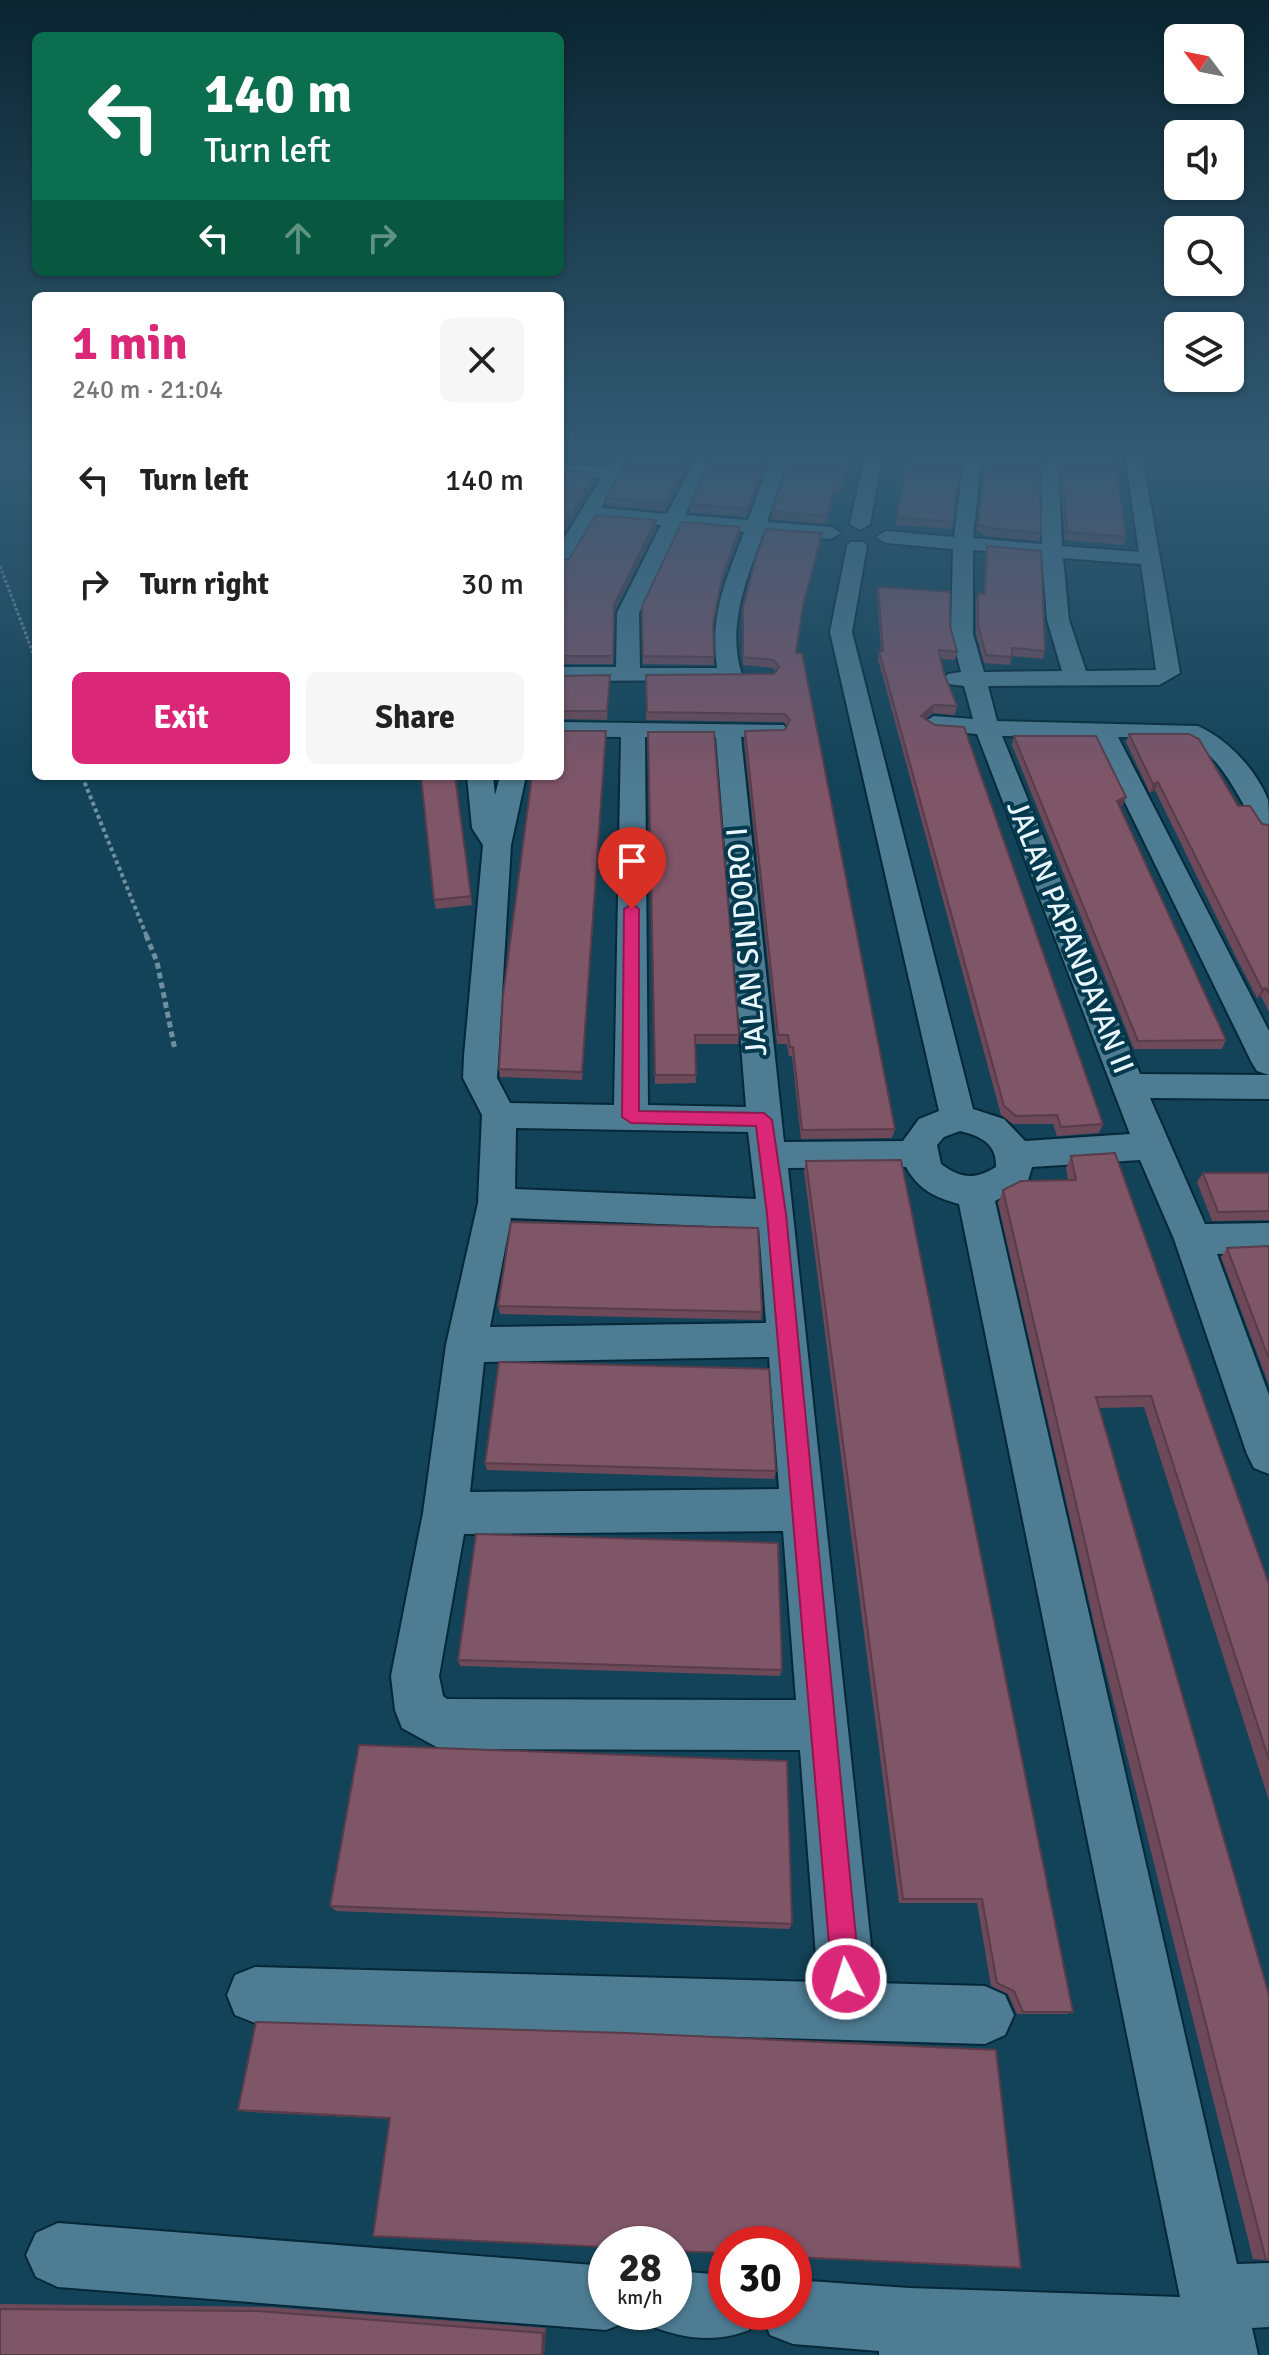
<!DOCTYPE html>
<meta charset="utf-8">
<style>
:root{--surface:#fff;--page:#f6f6f6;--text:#222;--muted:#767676;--accent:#db2777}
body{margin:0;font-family:Signika,sans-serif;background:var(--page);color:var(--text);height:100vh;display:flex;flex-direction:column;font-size:30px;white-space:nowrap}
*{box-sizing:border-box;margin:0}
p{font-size:26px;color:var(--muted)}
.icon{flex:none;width:44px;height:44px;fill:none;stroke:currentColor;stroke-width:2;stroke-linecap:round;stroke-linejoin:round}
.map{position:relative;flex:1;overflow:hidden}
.drawer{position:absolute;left:32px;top:292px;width:532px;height:488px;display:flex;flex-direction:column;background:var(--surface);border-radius:12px;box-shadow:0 2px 6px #0004}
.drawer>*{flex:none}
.guide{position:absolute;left:32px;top:32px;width:532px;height:244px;border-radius:12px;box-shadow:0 2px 6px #0004;background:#0b6e4f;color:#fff;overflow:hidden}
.needle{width:52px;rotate:302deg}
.buttons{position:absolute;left:1164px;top:24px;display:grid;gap:16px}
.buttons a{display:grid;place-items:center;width:80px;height:80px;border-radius:12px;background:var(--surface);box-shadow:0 2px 6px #0004;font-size:40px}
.speed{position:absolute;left:588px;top:2226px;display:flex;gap:16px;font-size:40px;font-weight:700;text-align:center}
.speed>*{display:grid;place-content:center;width:104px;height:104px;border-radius:50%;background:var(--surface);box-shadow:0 2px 6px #0004;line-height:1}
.speed small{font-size:20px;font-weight:400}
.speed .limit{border:12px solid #d22;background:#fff;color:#111}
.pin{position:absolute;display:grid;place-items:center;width:68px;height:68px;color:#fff;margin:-82px -34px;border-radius:50% 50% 50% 0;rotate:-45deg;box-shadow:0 0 8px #0007}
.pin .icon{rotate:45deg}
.me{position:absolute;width:88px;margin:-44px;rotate:355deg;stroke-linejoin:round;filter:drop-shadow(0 0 6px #0008)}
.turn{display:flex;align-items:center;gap:28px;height:168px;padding:0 40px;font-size:36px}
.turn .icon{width:104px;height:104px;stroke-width:2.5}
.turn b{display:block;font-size:56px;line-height:68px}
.lanes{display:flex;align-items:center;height:76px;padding:0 40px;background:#0003;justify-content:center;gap:40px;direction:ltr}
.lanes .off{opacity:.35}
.round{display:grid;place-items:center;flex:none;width:84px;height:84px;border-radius:12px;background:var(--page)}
.head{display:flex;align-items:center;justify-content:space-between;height:136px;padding:0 40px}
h1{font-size:48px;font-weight:700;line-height:60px;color:var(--accent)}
.cta{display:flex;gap:16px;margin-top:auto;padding:16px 40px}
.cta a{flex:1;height:92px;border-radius:12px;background:var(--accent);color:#fff;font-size:32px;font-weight:700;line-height:92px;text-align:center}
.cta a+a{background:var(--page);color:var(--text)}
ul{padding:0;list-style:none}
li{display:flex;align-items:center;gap:24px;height:104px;padding:0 40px}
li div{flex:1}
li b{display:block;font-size:30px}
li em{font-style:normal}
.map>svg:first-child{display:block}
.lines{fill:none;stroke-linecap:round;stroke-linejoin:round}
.street-casing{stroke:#042838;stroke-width:4}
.path-far2{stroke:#6d8f9e;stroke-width:3;stroke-dasharray:3 2;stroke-linecap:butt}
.path-far1{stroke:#6d8f9e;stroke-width:4;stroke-dasharray:4 3;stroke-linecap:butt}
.path{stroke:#6d8f9e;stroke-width:5;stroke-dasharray:6 4;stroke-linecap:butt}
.street{fill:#4e7c93;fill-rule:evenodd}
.wall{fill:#6d4959}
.shaded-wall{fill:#593c49}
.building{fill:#7f5568;stroke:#593c49;stroke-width:2}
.route{fill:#db2777;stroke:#8e194d;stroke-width:2}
.labels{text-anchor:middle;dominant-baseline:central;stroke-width:8;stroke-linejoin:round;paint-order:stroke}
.street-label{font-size:30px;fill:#e8f6fe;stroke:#05394d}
</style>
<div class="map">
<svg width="1269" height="2355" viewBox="0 0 1269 2355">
<rect width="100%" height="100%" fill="#134358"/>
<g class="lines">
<g class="street-casing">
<path id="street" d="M616 455H633L601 508 667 514 697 455H713L685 515 748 520 772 455H789L767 522 831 527 841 533 831 539 763 533C747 580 726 625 742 675L738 680 560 681V667H616L617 613 661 525 595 519 567 565 560 567V545L601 478 560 475V465L608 467ZM680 526 744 532C725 584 710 611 717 668H640L639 613Z
M865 455H883L870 524 860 530 850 524Z
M964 455H982L973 538 1042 544 1041 455H1058L1062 546 1139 552 1125 455H1142L1180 673 1159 685 988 686 997 721 1198 726C1227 739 1256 769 1268 800 1269 809 1269 822 1269 832L1259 830C1236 796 1224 757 1185 738L1118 737 1269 1031V1075L1257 1071 1252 1063 1093 737 1002 736 1140 1074 1269 1075V1099L1150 1098 1205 1224 1269 1223V1253L1217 1254 1269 1395V1474L1254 1468 1247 1454 1174 1239 1140 1160 1032 1167 1027 1184 995 1201 1237 2264 1269 2263V2327L1252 2328 1258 2355H879V2351L793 2344 770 2335 761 2312H794V2280L909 2288 1180 2297 959 1204C934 1197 919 1190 906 1167L788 1168 875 1983 985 1986 1005 1995 1014 2015 1005 2035 985 2044 255 2023 235 2015 227 1995 235 1975 255 1967 818 1982 800 1750 440 1749 402 1728 395 1710 391 1676 423 1513 446 1345 478 1203 482 1115 463 1078 464 1056 483 845 472 828 467 776H493L495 795 500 776H526L511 845 497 1078 510 1103 614 1105 621 737 560 736V722L784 725 787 730 784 735 741 737 784 1142 903 1141 919 1119 939 1111 830 632 847 546 850 542H864L867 546 852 632 973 1109 1004 1119 1025 1141 1130 1134 977 734 934 730 922 723 934 716 973 719 964 686 948 684 944 679 948 674 961 672 951 634 953 549 886 543 876 537 886 531 954 537ZM973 550 1042 556 1047 620 1062 671 984 672 973 634ZM1063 558 1141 564 1156 670 1086 671 1069 620ZM645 737H716L746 1107 648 1105ZM516 1128 748 1132 756 1199 515 1189ZM960 1131C981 1136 997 1144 996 1167 975 1180 961 1179 941 1164L937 1145 944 1137ZM511 1218 759 1228 766 1323 490 1327ZM769 1357 779 1489 470 1492 484 1362ZM783 1531 796 1700 447 1699 443 1696 439 1676 464 1534Z
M58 2223 606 2266V2312H632L629 2321 606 2330 58 2287 36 2277 26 2255 36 2233Z
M674 2271 726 2275V2312H756L749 2330C717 2343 683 2339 651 2326L645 2312H674Z"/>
</g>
<path class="path-far2" d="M0 566 36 661"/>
<path class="path-far1" d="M82 776 147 937"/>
<path class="path" d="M146 935 157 962 175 1050"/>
<use href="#street" class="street"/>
</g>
<path class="wall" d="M560 455H614L606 464 560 463Z
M630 455H696L665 511 606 505V498Z
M713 455H771L746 517 690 512V504Z
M791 455H851L841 493H835L826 524 771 519 772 511Z
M907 455 953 522 952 529 896 525Z
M984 455H1041H1040L1041 533 1039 541 986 536 977 531Z
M1058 455H1115L1126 537 1124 545 1065 540Z
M656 520V528L614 612 613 664H560V561L569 559Z
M740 527V535L722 582 713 627 714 665 643 664 642 606Z
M822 533 802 613 796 653 895 1129 892 1138 801 1139 792 1056H789L787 1044H777L744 740 745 731 785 730 787 726 784 722 646 720V675L774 674 776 671 773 668 743 665V607Z
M987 546 1045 651 1043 659 1012 656 1010 665 984 663 976 634V601L978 593H984L985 554Z
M878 587 950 626 957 652 955 660 941 659 943 671 957 706 955 715 932 713 926 719 1103 1124 1099 1133 1057 1136 1053 1124H1013L1001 1115 878 659 879 651H881L877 595Z
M610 675 607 720 560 719V676Z
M606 731 582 1080 500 1077 499 1069Z
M648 732 739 1035 738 1044H695L696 1083 655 1084Z
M1129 734 1238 806 1262 824 1269 825V1012L1261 996 1257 998 1236 957 1155 790 1150 793 1126 742Z
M1014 736 1126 797 1123 805 1120 807 1226 1040 1222 1049H1134L1012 745Z
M471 896 472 905 436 909 434 900Z
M1071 1156 1269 1584V1801L1144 1407 1099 1408 1266 2260 1253 2259 1096 1632 998 1203 1003 1190 1068 1180 1066 1168Z
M806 1161 1073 2012 1066 2014H1017L1008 1994 991 1986 977 1903H899L804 1171Z
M1203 1173H1269V1220L1212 1221 1197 1182Z
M1269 1246V1385L1221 1257 1227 1248Z
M498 1306 762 1312 761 1320 500 1314Z
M485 1463 776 1471 774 1479 487 1470Z
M458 1660 782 1670 780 1676 460 1666Z
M330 1906 792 1924 789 1929 336 1911Z
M626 2033 390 2119 249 2112 238 2110Z
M0 2304 269 2307 546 2328 544 2355H0Z"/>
<path class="shaded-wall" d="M608 455H614L606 464V456Z
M692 455H696L665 511V503Z
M769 455H771L746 517 747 509Z
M596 473V481L560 539V531Z
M836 485 835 493 826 524 827 516Z
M656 520V528L614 612 613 664 614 604Z
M740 527V535L722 582 713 630V622L723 574Z
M822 533 821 541 802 613 803 605Z
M934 705 932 713 919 724 921 716Z
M606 731V740L582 1080V1072Z
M1158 782 1155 790 1150 793 1153 784Z
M1126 797 1123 805 1114 810 1117 801Z
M1266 988 1261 996 1257 998 1262 989Z
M546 2328 544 2355H542L543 2333Z"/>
<path class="building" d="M560 455H608L606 456H560Z
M630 455H692L665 503 606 498Z
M713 455H769L747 509 690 504Z
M791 455H850L842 485H836L827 516 772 511Z
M907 455H962L953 522 897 517Z
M986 455H1040L1041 533 987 528 978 524Z
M1061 455H1115L1126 537 1067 532Z
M566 471 596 473 560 531V480Z
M596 515 656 520 614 604 613 656H560V561L569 559Z
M682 522 740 527 723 574 713 622 714 657 643 656 642 606Z
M766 529 822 533 803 605 796 653H802L895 1129 802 1130 793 1047H790L788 1035H778L745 731 785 730 790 720 785 714 647 712 646 675 774 674 779 667 774 660 743 657V607L755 561Z
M987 546 1041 551 1045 651 1012 648V657L986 655 978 625V593L985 594Z
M878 587 950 592V626L957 652 939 650 943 671 957 706 934 705 921 716 935 725 964 727 1103 1124 1061 1127 1057 1115 1016 1116 1004 1106 879 651H883Z
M610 675 607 711H560V676Z
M560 731H606L582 1072 499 1069 503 996 532 776H560Z
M648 732H714L739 1035H695L696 1075H655Z
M1129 734H1189L1199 739 1238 806H1250L1262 824 1269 825V994L1266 988 1262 989 1158 782 1153 784Z
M1014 736H1096L1126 797 1117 801 1226 1040 1138 1041Z
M421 776H455L471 896 434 900Z
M1115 1153 1269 1584V1760L1151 1396 1096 1397 1269 1995V2260H1266L1104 1624 1003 1190 1021 1181 1076 1180 1071 1156Z
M901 1160 1073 2012H1023L1014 1991 997 1983 982 1899H903L806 1161Z
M1203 1173H1269V1211L1218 1212Z
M511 1222 758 1228 762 1312 498 1306Z
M1269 1246V1359L1227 1248Z
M499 1362 769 1369 776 1471 485 1463Z
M476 1534 778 1543 782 1670 458 1660Z
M359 1745 787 1761 792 1924 330 1906Z
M256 2022 626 2033 996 2050 1021 2268 794 2257V2244H726V2253L674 2251V2244H606V2247L373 2236 390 2118 238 2110Z
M0 2309 257 2311 543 2333 542 2355H0Z"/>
<linearGradient id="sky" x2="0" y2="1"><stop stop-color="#0a2530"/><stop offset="0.58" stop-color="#335b75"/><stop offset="1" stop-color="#335b75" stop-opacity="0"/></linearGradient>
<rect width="1269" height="784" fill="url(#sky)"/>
<path class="route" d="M632 904 639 909V1111L764 1113 772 1120 786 1214 860 1979 856 1989 846 1993 836 1989 832 1979 767 1214 756 1126 631 1123 622 1117 624 909Z"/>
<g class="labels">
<g class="street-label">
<text transform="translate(1070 937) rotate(68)">JALAN PAPANDAYAN II</text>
<text transform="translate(747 942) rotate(-95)">JALAN SINDORO I</text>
</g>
</g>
</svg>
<div class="buttons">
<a><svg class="needle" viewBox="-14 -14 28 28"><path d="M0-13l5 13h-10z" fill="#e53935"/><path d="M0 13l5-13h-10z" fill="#767676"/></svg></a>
<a><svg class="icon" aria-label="sound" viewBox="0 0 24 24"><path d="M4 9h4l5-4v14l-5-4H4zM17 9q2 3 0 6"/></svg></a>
<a><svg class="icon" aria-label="search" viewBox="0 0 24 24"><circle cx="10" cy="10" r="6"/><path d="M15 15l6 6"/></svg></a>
<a><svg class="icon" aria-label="layers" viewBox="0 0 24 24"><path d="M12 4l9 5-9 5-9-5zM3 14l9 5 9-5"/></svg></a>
</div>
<div class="speed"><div>28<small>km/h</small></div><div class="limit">30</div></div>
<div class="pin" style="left:632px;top:909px;background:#d93025"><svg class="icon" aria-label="arrive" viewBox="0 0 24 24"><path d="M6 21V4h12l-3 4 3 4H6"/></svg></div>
<svg class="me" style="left:846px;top:1979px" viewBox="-20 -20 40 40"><circle r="17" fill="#db2777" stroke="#fff" stroke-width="3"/><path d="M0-11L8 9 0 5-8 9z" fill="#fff"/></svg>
<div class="guide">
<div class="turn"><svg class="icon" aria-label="left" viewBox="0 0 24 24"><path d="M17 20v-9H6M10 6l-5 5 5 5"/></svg><div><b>140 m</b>Turn left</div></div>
<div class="lanes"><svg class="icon" aria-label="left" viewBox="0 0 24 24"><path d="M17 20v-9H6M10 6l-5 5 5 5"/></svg><svg class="icon off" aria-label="ahead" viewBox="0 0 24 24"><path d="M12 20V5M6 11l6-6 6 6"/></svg><svg class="icon off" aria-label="right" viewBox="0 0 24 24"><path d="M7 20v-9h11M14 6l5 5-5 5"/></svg></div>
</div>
<section class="drawer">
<div class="head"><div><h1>1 min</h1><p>240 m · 21:04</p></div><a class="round"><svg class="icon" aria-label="close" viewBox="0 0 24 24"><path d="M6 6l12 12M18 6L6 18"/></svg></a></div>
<ul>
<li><svg class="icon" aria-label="left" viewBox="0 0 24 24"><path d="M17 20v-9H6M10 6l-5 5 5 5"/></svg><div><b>Turn left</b></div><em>140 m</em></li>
<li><svg class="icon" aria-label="right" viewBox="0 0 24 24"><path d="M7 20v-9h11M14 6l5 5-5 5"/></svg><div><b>Turn right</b></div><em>30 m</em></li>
</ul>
<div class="cta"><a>Exit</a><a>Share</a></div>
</section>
</div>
